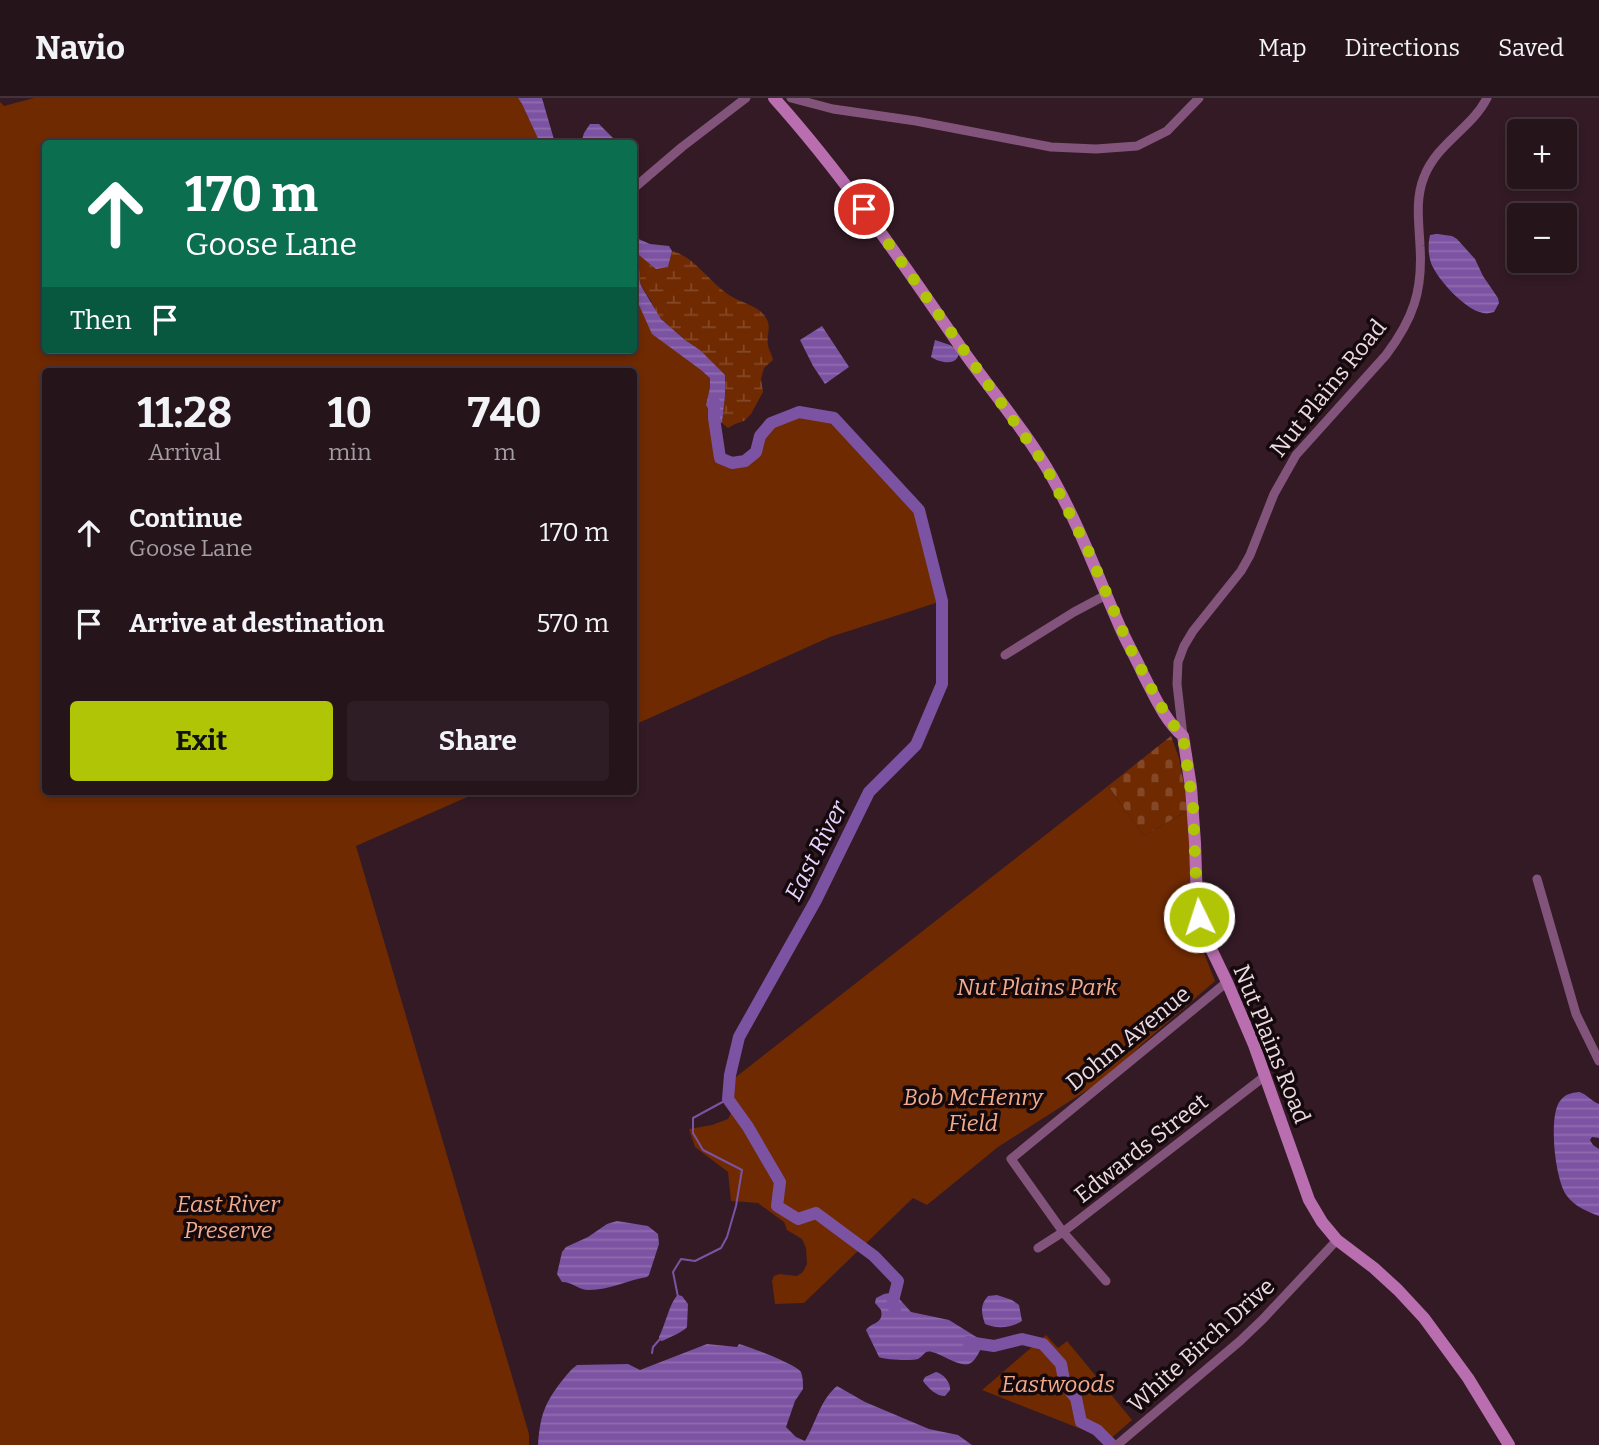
<!DOCTYPE html>
<meta charset="utf-8">
<style>
:root{--surface:#26141b;--page:#2e1d24;--text:#f1f3f6;--muted:#a49ea3;--line:#42333a;--accent:#afc505}
body{margin:0;font-family:Bitter,serif;background:var(--page);color:var(--text);height:100vh;display:flex;flex-direction:column;font-size:26px;white-space:nowrap}
*{box-sizing:border-box;margin:0}
p{font-size:23px;color:var(--muted)}
.icon{flex:none;width:38px;height:38px;fill:none;stroke:currentColor;stroke-width:2;stroke-linecap:round;stroke-linejoin:round}
.map{position:relative;flex:1;overflow:hidden}
.sheet{position:absolute;left:42px;top:270px;width:595px;height:427px;display:flex;flex-direction:column;background:var(--surface);border-radius:7px;box-shadow:0 4px 10px #0003,0 0 0 2px var(--line)}
.sheet>*{flex:none}
.banner{position:absolute;left:42px;top:42px;width:595px;height:214px;border-radius:7px;box-shadow:0 4px 10px #0003,0 0 0 2px var(--line);background:#0b6e4f;color:#fff;overflow:hidden}
.buttons{position:absolute;left:1507px;top:21px;display:grid;gap:14px}
.buttons a{display:grid;place-items:center;width:70px;height:70px;border-radius:7px;background:var(--surface);box-shadow:0 4px 10px #0003,0 0 0 2px var(--line);font-size:35px}
.pin{position:absolute;display:grid;place-items:center;width:60px;height:60px;color:#fff;margin:-30px;border:4px solid #fff;border-radius:50%;box-shadow:0 2px 7px #0007}
.me{position:absolute;width:77px;margin:-38px;rotate:356deg;stroke-linejoin:round;filter:drop-shadow(0 0 5px #0008)}
.turn{display:flex;align-items:center;gap:24px;height:147px;padding:0 28px;font-size:32px}
.turn .icon{width:91px;height:91px;stroke-width:2.5}
.turn b{display:block;font-size:49px;line-height:60px}
.then{display:flex;align-items:center;height:66px;padding:0 28px;background:#0003;gap:14px;font-size:26px}
.eta{display:flex;justify-content:space-evenly;align-items:center;height:119px;text-align:center}
.eta b{font-size:42px;font-weight:700;line-height:49px}
.action{display:flex;gap:14px;margin-top:auto;padding:14px 28px}
.action a{flex:1;height:80px;border-radius:7px;background:var(--accent);color:#111;font-size:28px;font-weight:700;line-height:80px;text-align:center}
.action a+a{background:var(--page);color:var(--text)}
ul{padding:0;list-style:none}
li{display:flex;align-items:center;gap:21px;height:91px;padding:0 28px}
li div{flex:1}
li b{display:block;font-size:26px}
li em{font-style:normal}
header{display:flex;align-items:center;gap:42px;box-sizing:border-box;height:98px;padding:0 35px;background:var(--surface);border-bottom:2px solid var(--line)}
header strong{font-size:33px}
nav{display:flex;gap:38px;margin-inline-start:auto;font-size:24px}
.map>svg:first-child{display:block}
.wetland{fill:url(#wetland-marsh)}
.cemetery{fill:url(#cemetery-stones)}
.park{fill:#6f2a02}
.water{fill:url(#water-rules)}
.lines{fill:none;stroke-linecap:round;stroke-linejoin:round}
.stream{stroke:#7c53a2;stroke-width:2}
.river{stroke:#7c53a2;stroke-width:12}
.street{stroke:#82547c;stroke-width:9}
.secondary{stroke:#b86eaf;stroke-width:12}
.route{stroke:#afc505;stroke-width:12;stroke-dasharray:0 21.6}
.labels{text-anchor:middle;dominant-baseline:central;stroke-width:7;stroke-linejoin:round;paint-order:stroke}
.street-label{font-size:23px;fill:#ecdae0;stroke:#14090d}
.park-label{font-size:23px;font-style:italic;fill:#f2ab8c;stroke:#14090d}
.water-label{font-size:24px;font-style:italic;fill:#e8d4ff;stroke:#14090d}
</style>
<header>
<strong>Navio</strong>
<nav><a>Map</a><a>Directions</a><a>Saved</a></nav>
</header>
<div class="map">
<svg width="1599" height="1347" viewBox="0 0 1599 1347">
<defs>
<pattern id="wetland-marsh" width="20" height="14" patternUnits="userSpaceOnUse" patternTransform="scale(1.75)"><rect width="20" height="14" fill="#6f2a02"/><path d="M1 5h8M5 5V1M11 12h8M15 12V8" fill="none" stroke="#844827"/></pattern>
<pattern id="cemetery-stones" width="16" height="16" patternUnits="userSpaceOnUse" patternTransform="scale(1.75)"><rect width="16" height="16" fill="#6f2a02"/><path d="M2 7V4a2 2 0 0 1 4 0v3zM10 15v-3a2 2 0 0 1 4 0v3z" fill="#844827"/></pattern>
<pattern id="water-rules" width="6" height="5" patternUnits="userSpaceOnUse" patternTransform="scale(1.75)"><rect width="6" height="5" fill="#7c53a2"/><path d="M0 2.5h6" fill="none" stroke="#8f6baf"/></pattern>
</defs>
<rect width="100%" height="100%" fill="#331a24"/>
<path class="wetland" d="M634 153 656 170 668 169 672 153C695 159 709 184 729 197 739 204 760 208 766 220 772 229 766 237 768 247 769 253 772 256 773 262L764 270 761 281 763 294 751 316 744 323 735 326 728 330 722 325 725 298 700 252 685 242 661 221 655 212 651 203 641 188 634 159Z"/>
<path class="cemetery" d="M1171 638 1179 660 1189 712 1144 738 1108 688Z"/>
<path class="park" d="M34 0H518L522 6 540 45 46 46V252H634V177L636 186 676 243 715 278 719 304 714 320 720 360 732 365 745 363 756 354 760 338 771 325 799 314 834 320 919 412 942 503 830 539 634 627V273H46V693H481L356 748 529 1336V1347H0V4L4 8Z
M1108 688 1144 738 1189 712 1191 805 1200 845 1215 883 1139 949 1111 977 998 1049 927 1107 913 1100 804 1205 775 1206 772 1183 774 1178 779 1176 797 1178 803 1174 807 1166 806 1150 802 1141 787 1132 784 1124 758 1105 731 1103 728 1074 695 1049 689 1031 712 1027 728 1021 732 1013 727 986Z
M1046 1237 1058 1250 1067 1243 1132 1322 1109 1342 982 1292Z"/>
<path class="water" d="M518 0H542L555 45H540L522 6Z
M590 26H599L618 45H581L584 35Z
M1437 136 1452 138 1457 141 1475 161 1483 178 1498 200 1499 205 1494 214C1489 215 1488 216 1483 215 1465 212 1437 181 1431 165 1428 156 1428 146 1430 137Z
M634 139 650 146 669 148 672 153 668 169 656 171 634 153Z
M634 159 641 188 661 221 685 242 700 252 725 277V298L722 325 714 320 706 307 710 290V280L701 272 652 236 634 196Z
M822 228 849 269 825 286 813 268 800 242Z
M935 242 950 247 959 253C959 269 940 265 931 259Z
M1579 994C1587 996 1591 1003 1599 1006V1040L1592 1039 1590 1042 1593 1047 1599 1051V1118C1588 1114 1574 1108 1567 1098 1555 1083 1548 1018 1560 1003 1565 996 1571 995 1579 994Z
M617 1123 648 1128 658 1136 659 1146 649 1177 647 1179C628 1182 609 1192 589 1192 578 1192 573 1184 562 1184L557 1176 562 1154 566 1149 588 1139 607 1126Z
M890 1195 895 1196 911 1214 949 1222 978 1240 982 1243 983 1248C979 1253 976 1263 969 1266 959 1269 942 1256 932 1254 924 1252 924 1258 918 1261 912 1263 885 1262 879 1259L866 1232C872 1224 884 1226 881 1212L875 1205 876 1200 884 1196Z
M678 1197 682 1198 688 1206 687 1229C684 1233 669 1240 662 1243L659 1242V1239C665 1228 670 1203 678 1197Z
M997 1197 1012 1202 1019 1207 1022 1223C1011 1230 996 1231 985 1226 981 1214 980 1207 988 1198Z
M707 1246 737 1249 739 1246C750 1249 795 1266 801 1274 803 1279 803 1286 803 1291L795 1303 786 1329 796 1339 805 1343C816 1325 820 1302 837 1288L865 1304 929 1331 958 1337 972 1347H538C540 1319 544 1306 561 1284 567 1277 570 1272 577 1267L628 1266 640 1272Z
M936 1274C944 1276 951 1285 950 1292L945 1298C936 1298 928 1290 923 1283L925 1279Z"/>
<g class="lines">
<path class="stream" d="M678 1199 673 1174 681 1161 695 1163 721 1150 727 1139 736 1108 742 1072 703 1052 693 1035V1020L728 1001
M652 1255 653 1249 660 1241"/>
<path class="river" d="M714 304V320L720 360 732 365 745 363 756 354 760 338 771 325 799 314 834 320 919 412 942 503V586L916 647 869 694 816 802 739 939 730 977 728 1001 748 1029 780 1084 777 1108 798 1121 816 1115 874 1158 898 1183 892 1207 895 1211
M968 1244 994 1248 1022 1241 1043 1246 1061 1266 1065 1287 1076 1300 1081 1324 1097 1332 1112 1347"/>
<path class="street" d="M791 0 833 11 916 23 1051 49 1096 51 1137 48 1167 33 1199 0
M634 90 682 49 746 0
M1005 557 1074 514 1106 497
M1183 638 1177 586 1178 564 1184 548 1193 533 1241 473 1250 457 1274 396 1296 357 1386 257C1413 221 1423 193 1420 148 1419 125 1415 101 1424 79 1437 45 1472 30 1487 0
M1537 781 1576 916 1599 963
M1038 1150 1063 1134 1265 978
M1106 1183 1063 1134 1011 1061 1227 884
M1117 1347 1240 1243 1263 1221 1337 1142"/>
<path class="secondary" d="M774 0C845 79 904 167 964 254 993 295 1027 335 1052 379 1079 427 1098 479 1120 529 1127 545 1136 560 1143 576 1154 597 1165 623 1183 638L1191 689 1195 745 1197 805 1199 819 1203 834 1227 884 1254 947 1309 1102 1322 1124 1337 1142 1374 1170 1398 1192 1424 1220 1468 1280 1509 1347"/>
</g>
<g class="lines">
<path class="route" d="M864 111 1045 367 1087 450 1129 548 1160 607 1177 632 1183 638 1193 708 1197 805 1199 819"/>
</g>
<g class="labels">
<g class="street-label">
<text transform="translate(1328 290) rotate(-51)">Nut Plains Road</text>
<text transform="translate(1128 940) rotate(-39)">Dohm Avenue</text>
<text transform="translate(1272 946) rotate(68)">Nut Plains Road</text>
<text transform="translate(1141 1050) rotate(-38)">Edwards Street</text>
<text transform="translate(1201 1247) rotate(-42)">White Birch Drive</text>
</g>
<g class="park-label">
<text x="1037" y="889">Nut Plains Park</text>
<text x="973" y="999">Bob McHenry<tspan x="973" dy="26">Field</tspan></text>
<text x="228" y="1106">East River<tspan x="228" dy="26">Preserve</tspan></text>
<text x="1058" y="1286">Eastwoods</text>
</g>
<g class="water-label">
<text transform="translate(816 753) rotate(-63)">East River</text>
</g>
</g>
</svg>
<div class="buttons">
<a>+</a>
<a>−</a>
</div>
<div class="pin" style="left:864px;top:111px;background:#d93025"><svg class="icon" aria-label="arrive" viewBox="0 0 24 24"><path d="M6 21V4h12l-3 4 3 4H6"/></svg></div>
<svg class="me" style="left:1199px;top:819px" viewBox="-20 -20 40 40"><circle r="17" fill="#afc505" stroke="#fff" stroke-width="3"/><path d="M0-11L8 9 0 5-8 9z" fill="#fff"/></svg>
<div class="banner">
<div class="turn"><svg class="icon" aria-label="ahead" viewBox="0 0 24 24"><path d="M12 20V5M6 11l6-6 6 6"/></svg><div><b>170 m</b>Goose Lane</div></div>
<div class="then">Then<svg class="icon" aria-label="arrive" viewBox="0 0 24 24"><path d="M6 21V4h12l-3 4 3 4H6"/></svg></div>
</div>
<section class="sheet">
<div class="eta">
<div><b>11:28</b><p>Arrival</p></div>
<div><b>10</b><p>min</p></div>
<div><b>740</b><p>m</p></div>
</div>
<ul>
<li><svg class="icon" aria-label="ahead" viewBox="0 0 24 24"><path d="M12 20V5M6 11l6-6 6 6"/></svg><div><b>Continue</b><p>Goose Lane</p></div><em>170 m</em></li>
<li><svg class="icon" aria-label="arrive" viewBox="0 0 24 24"><path d="M6 21V4h12l-3 4 3 4H6"/></svg><div><b>Arrive at destination</b></div><em>570 m</em></li>
</ul>
<div class="action"><a>Exit</a><a>Share</a></div>
</section>
</div>
